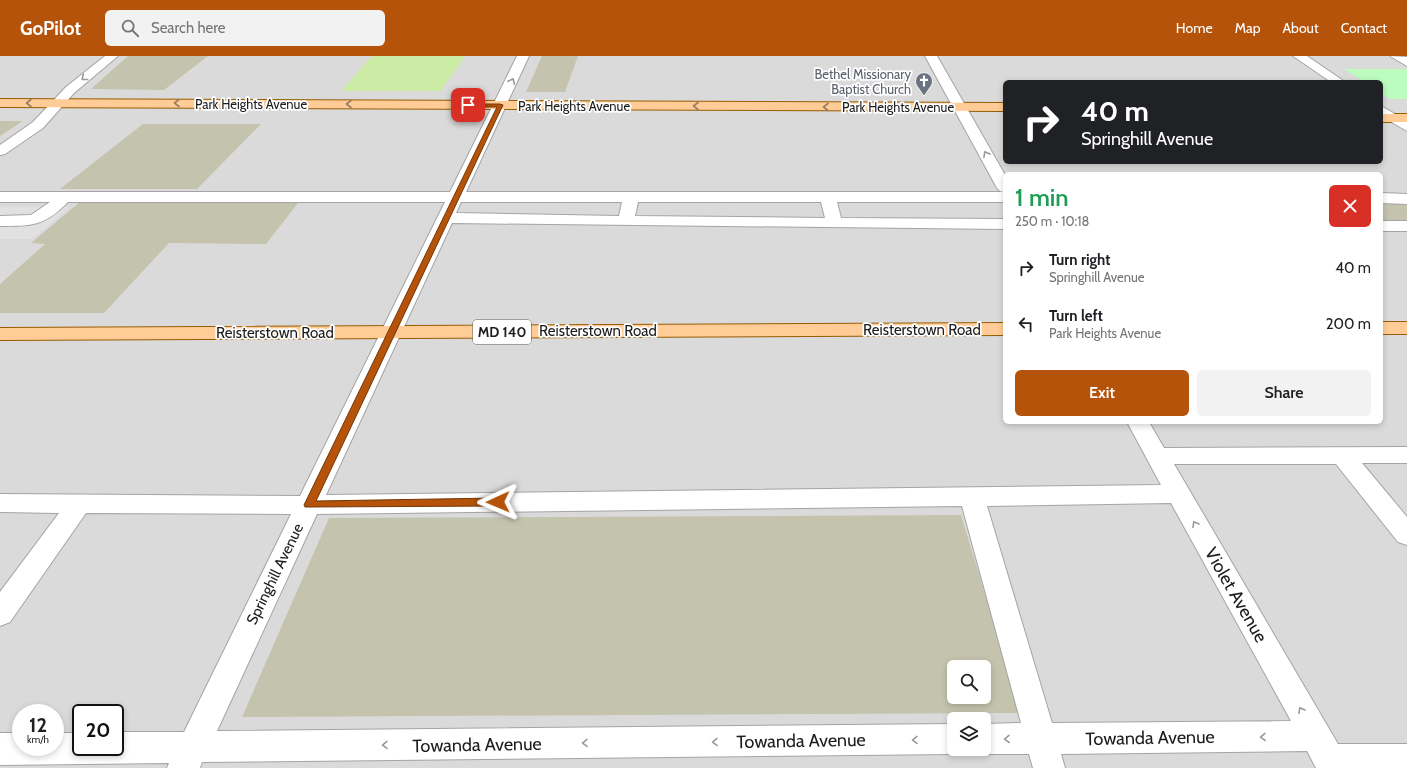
<!DOCTYPE html>
<meta charset="utf-8">
<style>
:root{--surface:#fff;--page:#f2f2f2;--text:#202124;--muted:#757577;--accent:#b45309}
body{margin:0;font-family:Cabin,sans-serif;background:var(--page);color:var(--text);height:100vh;display:flex;flex-direction:column;font-size:15px;white-space:nowrap}
*{box-sizing:border-box;margin:0}
p{font-size:13px;color:var(--muted)}
.icon{flex:none;width:22px;height:22px;fill:none;stroke:currentColor;stroke-width:2;stroke-linecap:round;stroke-linejoin:round}
.map{position:relative;flex:1;overflow:hidden}
.drawer{position:absolute;left:1003px;top:116px;width:380px;height:252px;display:flex;flex-direction:column;background:var(--surface);border-radius:6px;box-shadow:0 2px 6px #0003}
.drawer>*{flex:none}
.top-card{position:absolute;left:1003px;top:24px;width:380px;height:84px;border-radius:6px;box-shadow:0 2px 6px #0003;background:#202124;color:#fff;overflow:hidden}
.tools{position:absolute;left:947px;top:604px;display:grid;gap:8px}
.tools a{display:grid;place-items:center;width:44px;height:44px;border-radius:6px;background:var(--surface);box-shadow:0 2px 6px #0003;font-size:20px}
.speed{position:absolute;left:12px;top:648px;display:flex;gap:8px;font-size:20px;font-weight:700;text-align:center}
.speed>*{display:grid;place-content:center;width:52px;height:52px;border-radius:50%;background:var(--surface);box-shadow:0 2px 6px #0003;line-height:1}
.speed small{font-size:10px;font-weight:400}
.speed .limit{border:2px solid #111;border-radius:6px;background:#fff;color:#111}
.pin{position:absolute;display:grid;place-items:center;width:34px;height:34px;color:#fff;margin:-17px;border-radius:8px;box-shadow:0 2px 6px #0006}
.me{position:absolute;width:44px;margin:-22px;rotate:269deg;stroke-linejoin:round;filter:drop-shadow(0 0 3px #0008)}
.turn{display:flex;align-items:center;gap:14px;height:84px;padding:0 12px;font-size:18px}
.turn .icon{width:52px;height:52px;stroke-width:2.5}
.turn b{display:block;font-size:28px;line-height:34px}
.round{display:grid;place-items:center;flex:none;width:42px;height:42px;border-radius:6px;background:var(--page)}
.overview{display:flex;align-items:center;justify-content:space-between;height:68px;padding:0 12px}
h1{font-size:24px;font-weight:600;line-height:30px;color:#1e9e55}
.cta{display:flex;gap:8px;margin-top:auto;padding:8px 12px}
.cta a{flex:1;height:46px;border-radius:6px;background:var(--accent);color:#fff;font-size:16px;font-weight:600;line-height:46px;text-align:center}
.cta a+a{background:var(--page);color:var(--text)}
ul{padding:0;list-style:none}
li{display:flex;align-items:center;gap:12px;height:56px;padding:0 12px}
li div{flex:1}
li b{display:block;font-size:15px}
li em{font-style:normal}
header{display:flex;align-items:center;gap:24px;box-sizing:border-box;height:56px;padding:0 20px;background:var(--accent);color:#fff}
header strong{font-size:19px}
nav{display:flex;gap:22px;margin-inline-start:auto;font-size:14px}
.search{width:280px;height:36px;background:var(--page);display:flex;align-items:center;gap:10px;box-sizing:border-box;padding:0 14px;border-radius:6px;color:var(--muted);font-size:15px}
.map>svg:first-child{display:block}
.residential{fill:#dbdada;fill-rule:evenodd}
.construction{fill:#c4c3ad;fill-rule:evenodd}
.grass{fill:#cceca5}
.park{fill:#bcfcbe}
.parking{fill:#e1e1e1}
.lines{fill:none;stroke-linecap:round;stroke-linejoin:round}
.minor-casing{stroke:#a4a4a4;stroke-width:2}
.major-casing{stroke:#965c00;stroke-width:2}
.minor{fill:#fff;fill-rule:evenodd}
.major{fill:#ffcc97;fill-rule:evenodd}
.oneway{stroke:#999}
.oneway2{stroke:#997d60}
.route{fill:#b45309;stroke:#753606}
.labels{text-anchor:middle;dominant-baseline:central;stroke-width:3.5;stroke-linejoin:round;paint-order:stroke}
.far-worship-label{font-size:13px;fill:#5b616d;stroke:#fff;text-anchor:end}
.far-street-label{font-size:13px;fill:#1d1d1d;stroke:#fff}
.shield{fill:#fff;stroke:#616161;stroke-width:1}
.shield-label{font-size:14px;font-weight:bold;fill:#1d1d1d}
.street-label{font-size:15px;fill:#1d1d1d;stroke:#fff}
.near-street-label{font-size:18px;fill:#1d1d1d;stroke:#fff}
</style>
<header>
<strong>GoPilot</strong>
<div class="search"><svg class="icon" aria-label="search" viewBox="0 0 24 24"><circle cx="10" cy="10" r="6"/><path d="M15 15l6 6"/></svg>Search here</div>
<nav><a>Home</a><a>Map</a><a>About</a><a>Contact</a></nav>
</header>
<div class="map">
<svg width="1407" height="712" viewBox="0 0 1407 712">
<rect width="100%" height="100%" fill="#efeae2"/>
<path class="residential" d="M0 0H1407V712H0ZM1005 26H1381V106H1005ZM1005 118H1381V366H1005ZM954 611H984V641H954ZM21 657H55V691H21ZM81 657H115V691H81ZM954 663H984V693H954Z"/>
<path class="construction" d="M128 0H208L164 34 91 33Z
M542 0H578L565 36H526Z
M0 65H23L0 80Z
M143 68H261L197 133H60Z
M80 146 298 147 266 188 169 187 104 257H0V228L45 188 31 187Z
M1381 147H1407V166H1381Z
M961 459 1021 657 242 661 329 462ZM954 611H984V641H954Z"/>
<path class="grass" d="M372 0H465L441 35H341Z"/>
<path class="park" d="M1344 13H1407V43H1390L1381 37V26H1364Z"/>
<path class="parking" d="M0 151H70L32 183H0Z"/>
<g class="lines">
<g class="minor-casing">
<path id="minor" d="M105 0H118L74 37 43 72 5 98 0 99V89L33 66 66 31Z
M517 0H529L466 136H1004L1000 135 997 132 925 0H937L1005 119V146H837L841 162 1005 163V173L452 167 326 439 1161 429 1127 366H1149L1164 392 1407 391V407H1362L1407 461V489L1398 486 1336 408H1174L1338 688H1407V712H1316L1307 695 1061 698 1065 712H1033L1029 698H984L973 694 984 693V668L1021 667 962 450 317 458 217 675 954 668V693H966L954 698 202 706 200 712H167L169 707 0 709V677H21V691H55V677H81V691H115V676H184L291 458 86 457 10 566 0 570V536L59 457 0 456V438L300 440 445 146H68C44 170 33 170 0 170V160L31 159 50 146H0V136H450ZM461 146H622L619 160 456 157ZM638 146H821L825 162 635 160ZM1171 447 1291 665 1052 667 987 450Z
M1293 0H1307L1345 26H1331Z
M1390 0 1407 1V10Z
M1381 50 1407 65V75L1381 60Z
M1381 137 1407 138V148L1381 147Z
M1381 165H1407V175H1381Z"/>
</g>
<g class="major-casing">
<path id="major" d="M0 43 1005 47V55L0 51Z
M1381 58H1407V66H1381Z
M1381 266H1407V278H1381Z
M1005 267V279L0 284V272Z"/>
</g>
<use href="#minor" class="minor"/>
<use href="#major" class="major"/>
</g>
<defs><path id="oneway-chevron" d="M-2-3.5L2.5 0L-2 3.5" fill="none" stroke-width="1.6" stroke-linecap="round" stroke-linejoin="round"/></defs>
<g class="oneway">
<use href="#oneway-chevron" transform="translate(84 22) rotate(141)"/>
<use href="#oneway-chevron" transform="translate(512 25) rotate(-65)"/>
<use href="#oneway-chevron" transform="translate(986 98) rotate(-119)"/>
<use href="#oneway-chevron" transform="translate(1195 468) rotate(-120)"/>
<use href="#oneway-chevron" transform="translate(1301 654) rotate(-120)"/>
<use href="#oneway-chevron" transform="translate(1263 681) rotate(179)"/>
<use href="#oneway-chevron" transform="translate(1007 683) rotate(179)"/>
<use href="#oneway-chevron" transform="translate(915 684) rotate(179)"/>
<use href="#oneway-chevron" transform="translate(715 686) rotate(179)"/>
<use href="#oneway-chevron" transform="translate(585 687) rotate(179)"/>
<use href="#oneway-chevron" transform="translate(385 689) rotate(179)"/>
</g>
<g class="oneway2">
<use href="#oneway-chevron" transform="translate(29 47) rotate(-180)"/>
<use href="#oneway-chevron" transform="translate(177 47) rotate(-180)"/>
<use href="#oneway-chevron" transform="translate(349 48) rotate(-180)"/>
<use href="#oneway-chevron" transform="translate(696 50) rotate(-180)"/>
<use href="#oneway-chevron" transform="translate(826 51) rotate(-180)"/>
</g>
<path class="route" d="M466 48H500L503 49 316 445 498 442 504 446 498 450 305 451 304 449 497 51H468Z"/>
<defs>
<g id="church-pin" transform="scale(0.9)"><path d="M0 17L-7.5 6A9.5 9.5 0 1 1 7.5 6Z" fill="#6b7280" stroke="#fff"/><path d="M-1.2-6h2.4v3.5h3.3v2.4h-3.3V6h-2.4V-.1h-3.3v-2.4h3.3Z" fill="#fff"/></g>
</defs>
<g fill-rule="evenodd">
<use href="#church-pin" x="924" y="25"/>
</g>
<g class="labels">
<g class="far-worship-label">
<text x="911" y="18">Bethel Missionary<tspan x="911" dy="15">Baptist Church</tspan></text>
</g>
<g class="far-street-label">
<text x="251" y="48">Park Heights Avenue</text>
<text x="574" y="50">Park Heights Avenue</text>
<text x="898" y="51">Park Heights Avenue</text>
</g>
<rect class="shield" x="473" y="264" width="58" height="24" rx="3"/>
<g class="shield-label">
<text x="502" y="276">MD 140</text>
</g>
<g class="street-label">
<text x="922" y="274">Reisterstown Road</text>
<text x="598" y="275">Reisterstown Road</text>
<text x="275" y="277">Reisterstown Road</text>
<text transform="translate(275 518) rotate(-64)">Springhill Avenue</text>
</g>
<g class="near-street-label">
<text transform="translate(1236 539) rotate(60)">Violet Avenue</text>
<text transform="translate(1150 682) rotate(-1)">Towanda Avenue</text>
<text transform="translate(801 685) rotate(-1)">Towanda Avenue</text>
<text transform="translate(477 689) rotate(-1)">Towanda Avenue</text>
</g>
</g>
</svg>
<div class="tools">
<a><svg class="icon" aria-label="search" viewBox="0 0 24 24"><circle cx="10" cy="10" r="6"/><path d="M15 15l6 6"/></svg></a>
<a><svg class="icon" aria-label="layers" viewBox="0 0 24 24"><path d="M12 4l9 5-9 5-9-5zM3 14l9 5 9-5"/></svg></a>
</div>
<div class="speed"><div>12<small>km/h</small></div><div class="limit">20</div></div>
<div class="pin" style="left:468px;top:49px;background:#d93025"><svg class="icon" aria-label="arrive" viewBox="0 0 24 24"><path d="M6 21V4h12l-3 4 3 4H6"/></svg></div>
<svg class="me" style="left:498px;top:446px" viewBox="-20 -20 40 40"><path d="M0-17L14 15 0 8-14 15z" fill="#b45309" stroke="#fff" stroke-width="4"/></svg>
<div class="top-card">
<div class="turn"><svg class="icon" aria-label="right" viewBox="0 0 24 24"><path d="M7 20v-9h11M14 6l5 5-5 5"/></svg><div><b>40 m</b>Springhill Avenue</div></div>
</div>
<section class="drawer">
<div class="overview"><div><h1>1 min</h1><p>250 m · 10:18</p></div><a class="round" style="background:#d93025;color:#fff"><svg class="icon" aria-label="close" viewBox="0 0 24 24"><path d="M6 6l12 12M18 6L6 18"/></svg></a></div>
<ul>
<li><svg class="icon" aria-label="right" viewBox="0 0 24 24"><path d="M7 20v-9h11M14 6l5 5-5 5"/></svg><div><b>Turn right</b><p>Springhill Avenue</p></div><em>40 m</em></li>
<li><svg class="icon" aria-label="left" viewBox="0 0 24 24"><path d="M17 20v-9H6M10 6l-5 5 5 5"/></svg><div><b>Turn left</b><p>Park Heights Avenue</p></div><em>200 m</em></li>
</ul>
<div class="cta"><a>Exit</a><a>Share</a></div>
</section>
</div>
